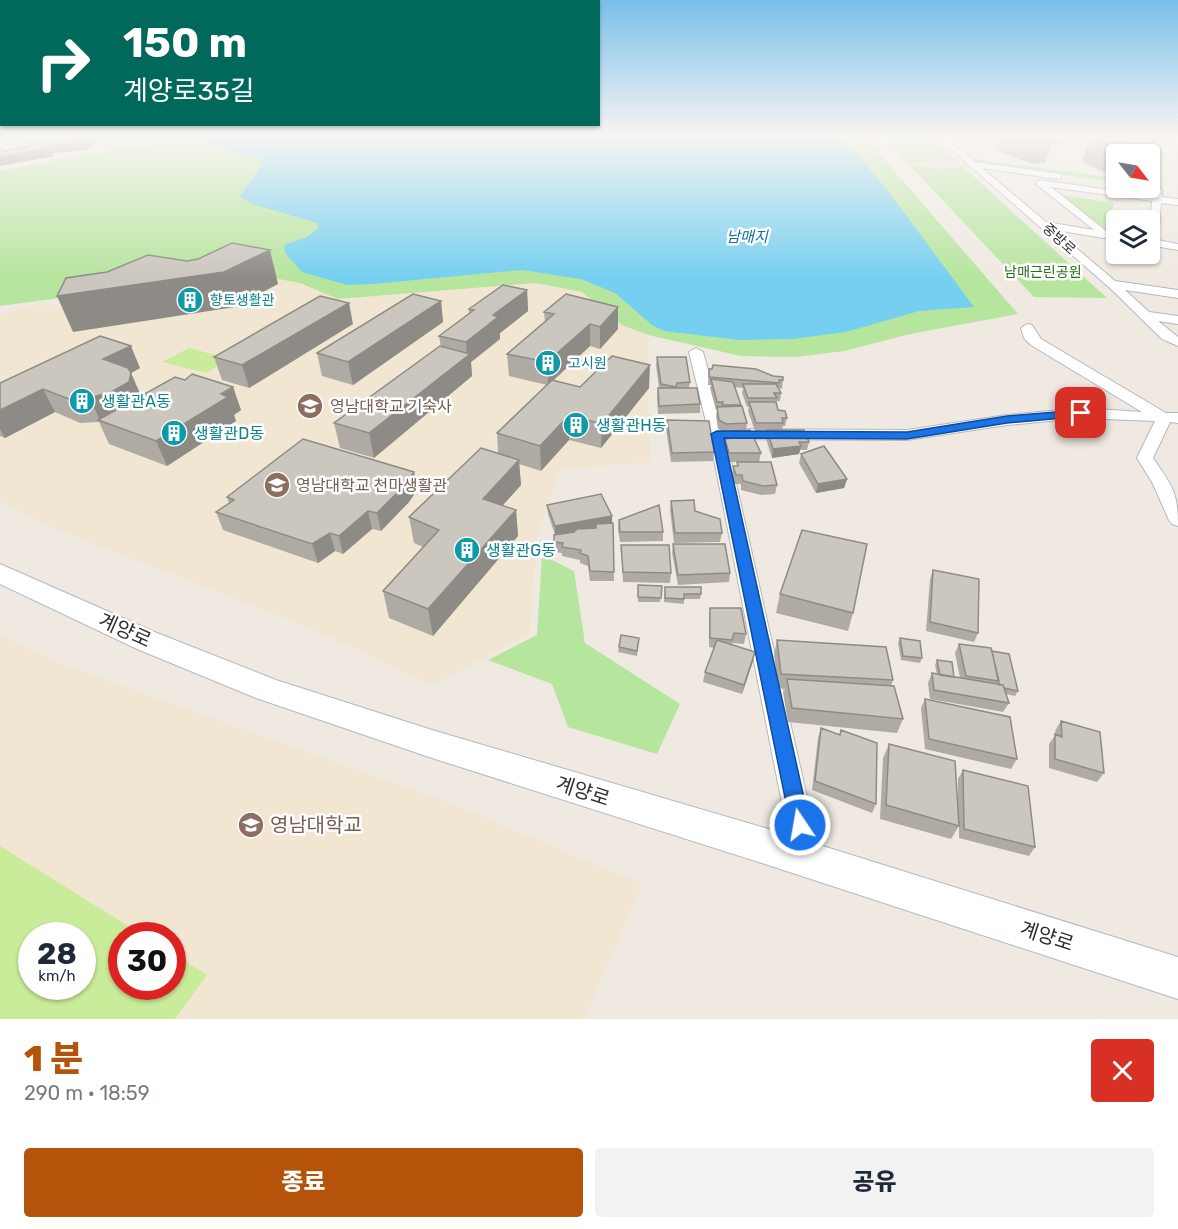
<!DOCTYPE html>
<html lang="ko">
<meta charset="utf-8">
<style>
:root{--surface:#fff;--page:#f2f2f3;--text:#1f2937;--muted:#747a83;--accent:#b45309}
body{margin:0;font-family:Rubik,"Noto Sans KR",sans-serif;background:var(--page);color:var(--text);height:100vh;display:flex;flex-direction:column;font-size:22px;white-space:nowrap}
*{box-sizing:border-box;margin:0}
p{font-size:20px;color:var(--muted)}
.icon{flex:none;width:33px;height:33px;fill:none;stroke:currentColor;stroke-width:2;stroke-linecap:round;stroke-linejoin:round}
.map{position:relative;height:1019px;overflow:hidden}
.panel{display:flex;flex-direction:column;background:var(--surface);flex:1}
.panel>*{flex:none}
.top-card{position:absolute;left:0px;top:0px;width:600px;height:126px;box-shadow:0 2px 4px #0004;background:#00695c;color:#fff;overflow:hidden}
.needle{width:39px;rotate:121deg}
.buttons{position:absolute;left:1106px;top:144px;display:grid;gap:12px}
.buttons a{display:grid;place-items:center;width:54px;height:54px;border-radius:6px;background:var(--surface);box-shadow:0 2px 4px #0004;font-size:30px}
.speed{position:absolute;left:18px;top:922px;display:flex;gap:12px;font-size:30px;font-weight:700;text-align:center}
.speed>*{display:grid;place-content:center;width:78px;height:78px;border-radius:50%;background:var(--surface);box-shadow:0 2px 4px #0004;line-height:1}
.speed small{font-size:15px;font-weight:400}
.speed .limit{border:9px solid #d22;background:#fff;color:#111}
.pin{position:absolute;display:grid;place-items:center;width:51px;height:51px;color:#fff;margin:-26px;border-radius:12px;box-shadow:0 3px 9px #0006}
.me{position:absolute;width:66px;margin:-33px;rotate:348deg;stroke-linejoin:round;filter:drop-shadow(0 0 4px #0008)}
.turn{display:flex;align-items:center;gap:21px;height:126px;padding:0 24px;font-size:27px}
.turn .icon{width:78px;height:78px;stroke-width:2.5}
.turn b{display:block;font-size:42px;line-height:51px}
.round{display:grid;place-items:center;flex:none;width:63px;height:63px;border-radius:6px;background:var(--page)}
.overview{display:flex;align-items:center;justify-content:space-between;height:102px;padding:0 24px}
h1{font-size:36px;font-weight:800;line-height:45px;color:var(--accent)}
.action{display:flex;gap:12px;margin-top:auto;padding:12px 24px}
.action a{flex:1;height:69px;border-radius:6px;background:var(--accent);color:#fff;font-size:24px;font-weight:800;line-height:69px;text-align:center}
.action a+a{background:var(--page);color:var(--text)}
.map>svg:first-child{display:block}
.education{fill:#f0e6d1;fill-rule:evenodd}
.green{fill:#b6e59e}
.pitch{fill:#c9ec9a;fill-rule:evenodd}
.plaza{fill:#dfdcd8}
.water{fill:#75cff0}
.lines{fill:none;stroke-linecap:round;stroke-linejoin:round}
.street-casing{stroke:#b4b7c1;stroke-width:2}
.secondary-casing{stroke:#b4b7c1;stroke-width:2}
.street{fill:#fff;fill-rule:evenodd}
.secondary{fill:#fff;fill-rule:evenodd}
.wall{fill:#afaba4}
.shaded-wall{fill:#8e8b86}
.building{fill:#cbc7bf;stroke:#8e8b86;stroke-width:1.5}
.route{fill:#1a73e8;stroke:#114b97;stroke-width:1.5}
.labels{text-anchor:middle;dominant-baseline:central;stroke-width:5;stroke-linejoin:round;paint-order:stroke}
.far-street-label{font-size:14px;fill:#2e2e2e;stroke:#fff}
.far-park-label{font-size:14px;fill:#2c6e1b;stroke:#fff}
.far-culture-label{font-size:14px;fill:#0d838f;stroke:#fff;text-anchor:start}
.far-water-label{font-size:15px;font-style:italic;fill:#0d6fa3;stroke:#fff}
.culture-label{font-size:16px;fill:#0d838f;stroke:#fff;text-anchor:start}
.education-label{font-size:16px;fill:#785e54;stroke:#fff;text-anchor:start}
.near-street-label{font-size:20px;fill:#2e2e2e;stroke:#fff}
.near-education-label{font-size:20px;fill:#785e54;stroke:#fff;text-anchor:start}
</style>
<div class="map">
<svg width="1178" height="1019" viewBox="0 0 1178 1019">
<rect width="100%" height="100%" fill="#efe9e1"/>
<path class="education" d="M67 144H138L0 169V146Z
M246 273 300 283 338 299 536 283 582 292 622 325 648 335 650 462 559 470 537 539 529 635 431 685 313 629 41 523 0 500V314L32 305 76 306Z
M0 635 64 665 455 805 642 884 584 1019H0ZM32 936H82V987H32ZM122 936H172V987H122Z"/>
<path class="green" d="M0 136H864L1018 314 910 334 844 351 796 357 741 356 648 335 622 325 582 292 536 283 338 299 300 283 246 273 0 306V171L133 146H157L119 143 0 146Z
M882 136H929L1107 298 1034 297Z
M967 158 1116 178V182L983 164 971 162Z
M1055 194 1114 203 1106 235Z
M542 555 574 571 585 643 680 704 657 754 568 727 552 684 488 660 537 635Z"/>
<path class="pitch" d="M189 348 230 359 206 373 162 362Z
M0 846 144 936H122V987H172L173 954 207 975 175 1019H0ZM32 936H82V987H32Z"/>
<path class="plaza" d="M935 160 973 163 977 167 934 169 909 164Z"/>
<path class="water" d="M166 136H841L888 191 974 307 919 311 846 332 792 339 739 340 664 331 652 325 615 293 581 279 522 270 372 284 347 285 302 272 286 254 284 247 287 244 307 237 319 227 317 223 252 204 240 196 261 166V160L197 139Z"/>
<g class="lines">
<g class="street-casing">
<path id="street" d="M936 136H944L975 162 1061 174V178L1058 179 982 168 1046 222 1094 230 1037 185 1036 183 1040 180 1153 196 1154 190 1158 187 1162 190V197L1178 199V205L1161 203 1158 240 1178 244V250L1149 245 1152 201 1051 187 1111 235 1104 238 1055 230 1115 281 1178 290V298L1125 290 1149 312 1178 316V324L1158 321 1178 337V346L1162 339 1111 289Z
M1027 324 1032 325 1041 339 1166 413H1178V423L1170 422 1153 458C1172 486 1178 491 1178 526L1172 524 1169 520 1152 482 1137 458 1155 421 1081 418 1007 425 907 440 726 439 821 859 817 869 807 873 797 869 793 859 709 434 689 352 696 348 703 352 724 429 907 430 1007 415 1081 408 1142 412 1031 345 1024 338 1021 328Z"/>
</g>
<g class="secondary-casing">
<path id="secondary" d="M0 564 157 633 276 680 432 730 765 828 1178 957V999L765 864 432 758 256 698 137 649 0 584Z"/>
</g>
<use href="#street" class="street"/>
<use href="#secondary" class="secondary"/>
</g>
<path class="wall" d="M999 136H1065L1062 144 1052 145 1045 163 1032 164 995 150Z
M1091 136H1160L1153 154H1116V173L1109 174 1082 162Z
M527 290 528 311 500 333V339L471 362 472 376 374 458 340 448 334 423 441 347 439 336 469 313V309Z
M441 301 443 322 353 385 322 376 317 353Z
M618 307V329L600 349 590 346 554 380 580 387 649 388 601 448 569 440 541 471 519 464 521 485 502 506 516 510 518 536 433 636 389 618 383 591 423 547 414 543 409 517 498 453 497 433 547 385 509 376 507 354 545 322 544 312Z
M353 324 249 388 222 380 214 357Z
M657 357 690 382 689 388 700 404V413L658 414 657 397 658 388H659L656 365Z
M140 368 131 373 141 396 185 380 233 387 241 410 234 415 236 421 167 466 109 444 99 422 80 423 55 412 5 438 0 436V383Z
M709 369 783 380 782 389 779 388 781 393 780 401H777V404L778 410 787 418 785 426H783L782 430 809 442 807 450H800L799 454 772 458 766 439 767 431H755L748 411 749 407H747L742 393 743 388 735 387 740 406 747 423 746 431 761 453 759 462 777 485 775 494 761 495 741 490V484H734L732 475 733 466H737V462H728L724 448 725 439 730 438 731 432H725L718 429 716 416 717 410H716L710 388 711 385H708Z
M667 420 714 452 713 461 671 462 666 429Z
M801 454 847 479 844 488 816 493 799 463Z
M414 472 417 490 409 502 381 531 372 529 343 554 335 551 318 563 223 530 216 512 229 503 227 497Z
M671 501 695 511 722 533 720 542 674 543 670 510Z
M547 505 612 516 614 581H590L588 566 580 563V560L562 556V553L554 552 555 535 548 514Z
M619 520 663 532V541L620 542 618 529Z
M673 544 730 573 729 582 678 585 672 553Z
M621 545 671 573 670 583 623 582Z
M933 570 978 633 974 642 926 631 930 579Z
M638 585 662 586 660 602H638Z
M665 587 701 594 700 599H684V604L664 602Z
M780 594 853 613 848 631 776 613Z
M710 608 746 634 744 644 733 643 732 644 755 652 753 661 742 694 703 682 705 672 714 648 709 647V617Z
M639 638 637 656 618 652 619 647Z
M900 638 922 658 920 663 901 660 898 643Z
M777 640 893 680 891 686 903 719 897 733 788 722 783 693 785 689 778 688 774 654Z
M959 644 992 651 1018 691 1015 696 1006 694 1009 703 1003 712 930 699 928 683 932 673 937 674 935 665 937 660 954 677 960 678 955 653Z
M925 699 1017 759 1011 769 925 749 921 708Z
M1061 721 1104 773 1097 782 1049 768V744L1056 734 1055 731Z
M821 728 876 804 872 813 812 790 818 738Z
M889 744 958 816V779L963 770 1035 847 1029 856 959 838V826L951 839 880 819 883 758Z"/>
<path class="shaded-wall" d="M1149 136H1160L1153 154H1142L1149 139H1147Z
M90 137 93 145 87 150 53 153 54 156 0 166V157L46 146Z
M270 250 278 284 235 307 73 332 57 296Z
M527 290 528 311 500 333V339L471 362 472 376 374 458 369 433 467 356 466 342 493 315Z
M441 301 443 322 353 385 348 362Z
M349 303 353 324 249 388 242 365Z
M618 307V329L600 349V327Z
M590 324V346L548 385 547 362Z
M131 346 140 368 131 373 141 396 100 421 90 398 103 359Z
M650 365 649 388 601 448 602 424Z
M233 387 241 410 234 415 236 421 167 466 156 441 221 394Z
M43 389 55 412 5 438 0 429V410Z
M569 415V440L541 471 540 446Z
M801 446 799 454 772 458 773 449Z
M519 460 521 485 485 525 483 499Z
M414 472 417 490 409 502 381 531 377 513Z
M847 479 844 488 816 493 818 484Z
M516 510 518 536 433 636 428 609Z
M368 511 372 529 343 554 339 536Z
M612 516V525L555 536V526Z
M330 533 335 551 318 563 312 544Z
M755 652 753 661 742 694 744 685Z"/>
<path class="building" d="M1091 136H1140L1149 139 1117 140 1134 147H1119Z
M90 137 84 142 46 146 50 148 0 157V148L5 151 32 146 29 143Z
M232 243 270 250 224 272 57 296 66 278 107 272 148 255 187 261 198 259Z
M503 285 527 290 493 315 498 317 466 342 439 336 474 310 469 309Z
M413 294 441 301 348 362 317 353Z
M566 294 618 307 600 327 590 324 547 362 507 354 554 314 544 312Z
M320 296 349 303 242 365 214 357Z
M100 336 131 346 103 359 128 368 131 373 129 382 113 391 90 398 69 399 43 389 0 410V383Z
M440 346 470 354 369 433 334 423Z
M612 356 650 365 602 424 569 415 540 446 497 433 552 380 580 387Z
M657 357H686L690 382 677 383 676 387 661 384Z
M713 365 756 369 773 376 783 377V380H779V383L709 377V369H712Z
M192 374 233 387 221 394 228 397 156 441 98 420 175 377 185 380Z
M711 379 733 382 741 405H722L723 402H717Z
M743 384H776L781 393H774L777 398H748Z
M658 388H697L700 404 659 406Z
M749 402H776L778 410 785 411 787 418H782L783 423H756Z
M742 406 747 423 726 424 719 420 717 407Z
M667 420 709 421 714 452 672 453Z
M750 430 761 453H729L725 439 732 438 731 431Z
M767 430H804L809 442H799L801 446 773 449Z
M303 439 414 472 406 484 377 513 368 511 339 536 330 533 312 544 216 512 234 500 227 497Z
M824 446 847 479 818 484 801 454Z
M481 448 519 460 483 499 516 510 428 609 383 591 439 530 409 517Z
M737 462H771L777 485 763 486 743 481 742 475H736L733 466H738Z
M601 494 612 516 555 526 547 505Z
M694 500 695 511 720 519 722 533H675L671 501Z
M659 505 663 532H620L619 520Z
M613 523 614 572 590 571 588 556 580 553 581 550 562 547 563 543 554 542V535L574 532 577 529 596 528V524Z
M802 530 867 544 853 613 780 594Z
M673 544H725L730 573 678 575Z
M621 545H669L671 573 623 572Z
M933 570 979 579 978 633 930 622Z
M638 585 662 586 661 598 638 597Z
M665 587H701V594H684V599L665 598Z
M710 608H741L746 634 734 633 732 640 710 638Z
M621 635 639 638 637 651 619 647Z
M900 638 920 641 922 658 903 656Z
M717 640 755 652 744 685 705 672Z
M777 640 886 647 893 680 781 674Z
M959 644 991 648 999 681 966 676Z
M992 651 1009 654 1018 691 1004 688 1003 685H999Z
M937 660 952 662 954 677 940 675Z
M932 673 1003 685 1009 703 934 690Z
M787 679 894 686 903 719 792 708Z
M925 699 1010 717 1017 759 929 739Z
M1061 721 1100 732 1104 773 1055 759V734L1062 737Z
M821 728 840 735 841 730 877 743 876 804 815 781Z
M889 744 955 761 959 826 886 805Z
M963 770 1028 786 1035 847 964 829Z"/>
<linearGradient id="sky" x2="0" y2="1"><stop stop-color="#7abfeb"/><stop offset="0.49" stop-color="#f8f5f2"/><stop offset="1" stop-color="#f8f5f2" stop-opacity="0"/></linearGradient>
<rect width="1178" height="278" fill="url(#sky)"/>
<path class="route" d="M1081 410 1085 411V416L1007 423 907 439 724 438 810 825 807 832 800 835 792 832 711 434 717 431 907 432 1007 416Z"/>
<defs>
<g id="building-disc" transform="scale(1.35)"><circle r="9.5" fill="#0f9aa8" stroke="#fff"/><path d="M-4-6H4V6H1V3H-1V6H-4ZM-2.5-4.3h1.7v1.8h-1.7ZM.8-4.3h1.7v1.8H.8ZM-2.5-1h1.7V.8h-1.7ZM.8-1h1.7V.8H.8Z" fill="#fff"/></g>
<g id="university-disc" transform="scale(1.35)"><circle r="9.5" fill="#8d6e63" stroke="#fff"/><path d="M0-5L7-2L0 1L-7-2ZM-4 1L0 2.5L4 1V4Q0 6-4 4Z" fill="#fff"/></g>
</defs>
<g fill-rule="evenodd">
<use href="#building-disc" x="190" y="300"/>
<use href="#building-disc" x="548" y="363"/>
<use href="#building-disc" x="82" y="401"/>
<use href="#university-disc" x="310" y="406"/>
<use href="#building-disc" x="576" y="425"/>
<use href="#building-disc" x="174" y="433"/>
<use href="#university-disc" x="277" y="485"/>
<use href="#building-disc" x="467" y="550"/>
<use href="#university-disc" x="251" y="825"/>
</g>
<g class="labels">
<g class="far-street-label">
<text transform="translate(1059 239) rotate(42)">중방로</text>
</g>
<g class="far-park-label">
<text x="1043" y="272">남매근린공원</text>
</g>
<g class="far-culture-label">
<text x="210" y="300">향토생활관</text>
<text x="568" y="363">고시원</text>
</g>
<g class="far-water-label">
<text x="747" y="237">남매지</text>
</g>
<g class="culture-label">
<text x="101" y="401">생활관A동</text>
<text x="596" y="425">생활관H동</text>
<text x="194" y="433">생활관D동</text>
<text x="486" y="550">생활관G동</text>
</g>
<g class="education-label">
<text x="330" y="406">영남대학교 기숙사</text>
<text x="296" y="485">영남대학교 천마생활관</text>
</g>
<g class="near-street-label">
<text transform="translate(125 630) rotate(24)">계양로</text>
<text transform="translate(583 791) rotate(18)">계양로</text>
<text transform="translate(1047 936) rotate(18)">계양로</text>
</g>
<g class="near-education-label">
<text x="270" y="825">영남대학교</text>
</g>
</g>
</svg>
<div class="buttons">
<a><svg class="needle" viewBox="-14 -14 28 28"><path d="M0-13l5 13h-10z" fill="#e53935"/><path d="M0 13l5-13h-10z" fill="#747a83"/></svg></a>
<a><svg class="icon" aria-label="layers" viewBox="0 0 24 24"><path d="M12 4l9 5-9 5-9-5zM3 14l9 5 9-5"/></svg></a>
</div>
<div class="speed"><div>28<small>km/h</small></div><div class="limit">30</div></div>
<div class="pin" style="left:1081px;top:413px;background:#d93025"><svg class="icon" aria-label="arrive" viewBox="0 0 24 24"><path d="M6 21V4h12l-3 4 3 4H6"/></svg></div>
<svg class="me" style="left:800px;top:825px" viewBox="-20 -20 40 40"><circle r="17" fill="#1a73e8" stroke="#fff" stroke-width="3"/><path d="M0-11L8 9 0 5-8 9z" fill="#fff"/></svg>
<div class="top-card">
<div class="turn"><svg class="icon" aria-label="right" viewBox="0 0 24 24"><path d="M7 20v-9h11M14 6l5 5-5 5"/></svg><div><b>150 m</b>계양로35길</div></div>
</div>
</div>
<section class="panel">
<div class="overview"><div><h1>1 분</h1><p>290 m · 18:59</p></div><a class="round" style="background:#d93025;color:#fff"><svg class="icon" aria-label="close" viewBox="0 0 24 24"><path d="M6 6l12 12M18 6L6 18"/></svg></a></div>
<div class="action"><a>종료</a><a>공유</a></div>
</section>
